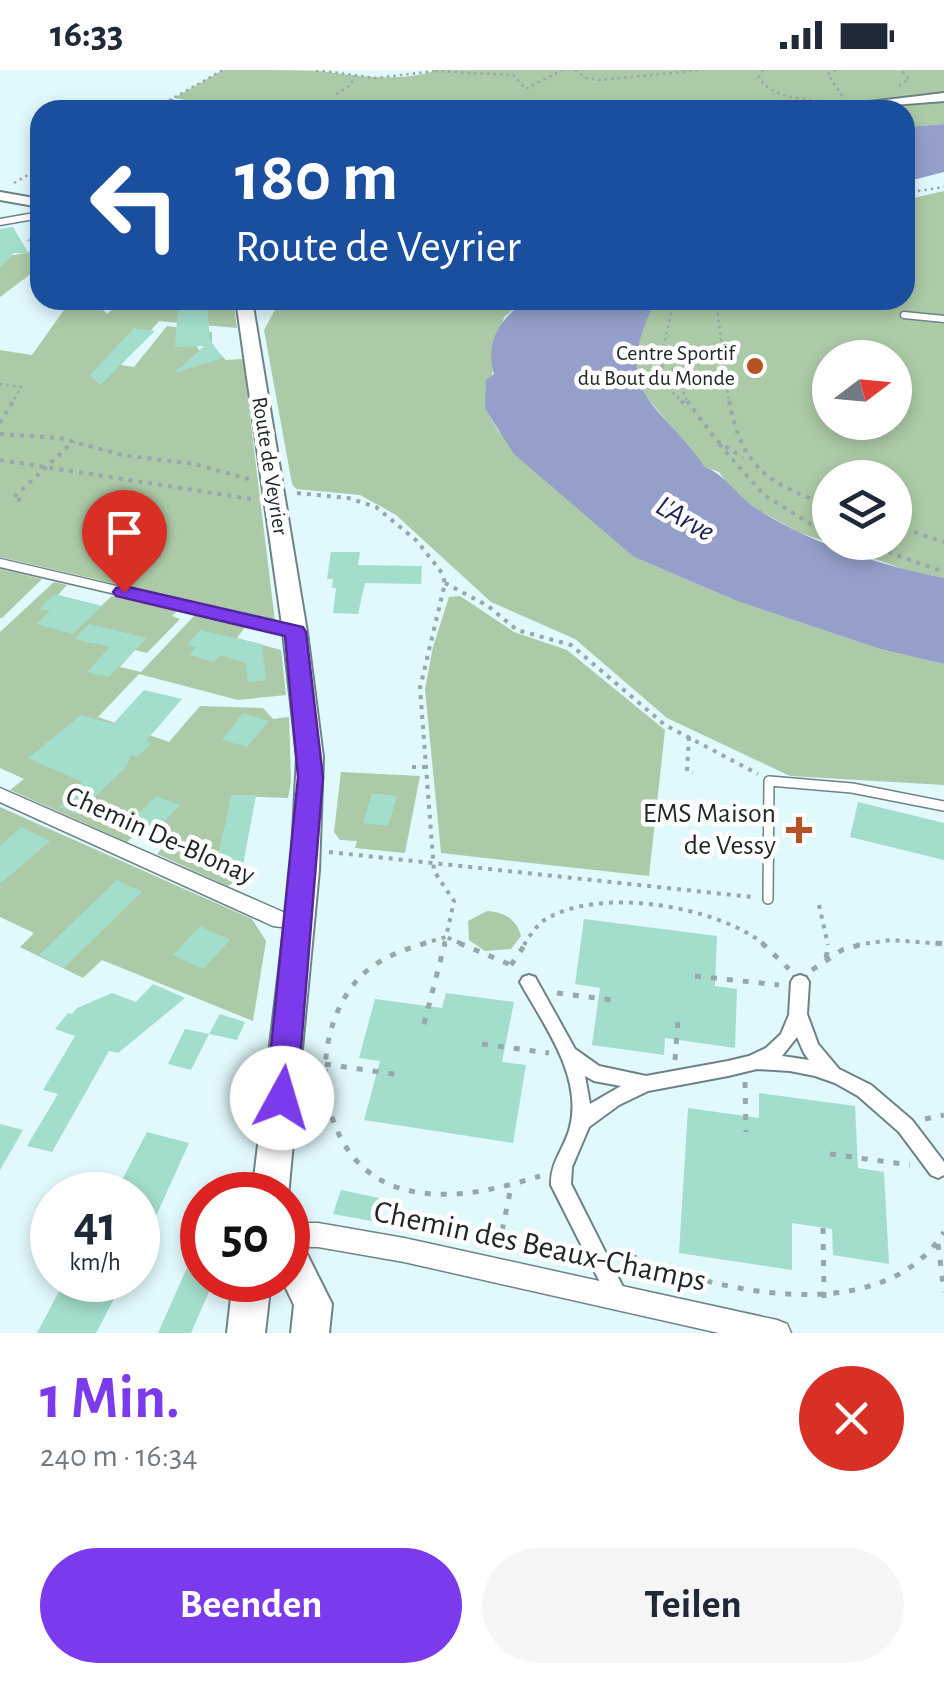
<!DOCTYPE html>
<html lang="de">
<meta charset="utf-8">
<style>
:root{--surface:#fff;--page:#f6f6f7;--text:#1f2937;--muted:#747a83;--accent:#7c3aed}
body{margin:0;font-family:"Alegreya Sans",sans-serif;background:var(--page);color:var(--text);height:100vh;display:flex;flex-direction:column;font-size:38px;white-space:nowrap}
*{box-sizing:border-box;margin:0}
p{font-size:32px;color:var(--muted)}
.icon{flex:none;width:55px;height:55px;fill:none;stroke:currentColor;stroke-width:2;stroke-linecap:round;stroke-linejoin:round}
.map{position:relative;height:1263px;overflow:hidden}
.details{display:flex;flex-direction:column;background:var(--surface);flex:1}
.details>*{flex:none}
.guide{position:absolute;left:30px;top:30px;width:885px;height:210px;border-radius:30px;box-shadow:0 5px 15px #0003;background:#1a4fa0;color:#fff;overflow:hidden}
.needle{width:65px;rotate:74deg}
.buttons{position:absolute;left:812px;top:270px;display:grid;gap:20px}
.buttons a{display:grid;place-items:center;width:100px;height:100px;border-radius:50%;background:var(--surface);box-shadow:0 5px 15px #0003;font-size:50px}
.speed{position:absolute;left:30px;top:1102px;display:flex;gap:20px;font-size:50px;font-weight:700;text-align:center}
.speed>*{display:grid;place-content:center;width:130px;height:130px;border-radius:50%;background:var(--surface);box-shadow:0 5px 15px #0003;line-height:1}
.speed small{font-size:25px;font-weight:400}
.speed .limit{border:15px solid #d22;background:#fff;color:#111}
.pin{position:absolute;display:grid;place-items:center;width:85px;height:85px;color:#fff;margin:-102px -42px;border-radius:50% 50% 50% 0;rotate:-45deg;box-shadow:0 0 10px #0007}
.pin .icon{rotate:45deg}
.me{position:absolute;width:110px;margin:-55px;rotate:6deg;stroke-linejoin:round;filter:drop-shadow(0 0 8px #0008)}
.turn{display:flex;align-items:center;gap:35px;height:210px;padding:0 40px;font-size:45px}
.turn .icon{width:130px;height:130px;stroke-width:2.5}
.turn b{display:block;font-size:70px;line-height:85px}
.round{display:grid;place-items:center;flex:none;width:105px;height:105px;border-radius:52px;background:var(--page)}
.head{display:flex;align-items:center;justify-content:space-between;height:170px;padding:0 40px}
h1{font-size:60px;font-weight:700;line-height:75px;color:var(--accent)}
.action{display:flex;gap:20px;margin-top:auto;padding:20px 40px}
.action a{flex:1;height:115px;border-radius:60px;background:var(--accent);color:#fff;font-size:40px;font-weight:700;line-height:115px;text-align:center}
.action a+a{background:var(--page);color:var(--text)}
.status{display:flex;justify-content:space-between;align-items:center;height:70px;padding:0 50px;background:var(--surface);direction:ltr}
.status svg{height:28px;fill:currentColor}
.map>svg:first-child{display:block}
.green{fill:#accaa7;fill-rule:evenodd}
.water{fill:#94a0ca}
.building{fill:#a3ddcc}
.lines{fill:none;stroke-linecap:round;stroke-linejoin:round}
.service-far2-casing{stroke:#6e8386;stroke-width:9}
.service-far1-casing{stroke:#6e8386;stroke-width:11}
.service-casing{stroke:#6e8386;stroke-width:12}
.pedestrian-casing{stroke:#6e8386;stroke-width:4}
.minor-casing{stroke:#6e8386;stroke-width:3}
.tertiary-casing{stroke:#6e8386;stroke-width:4}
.secondary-casing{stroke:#6e8386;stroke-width:4}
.path-far2{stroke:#97a8ab;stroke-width:2.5;stroke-dasharray:2.5 4;stroke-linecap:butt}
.path-far1{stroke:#97a8ab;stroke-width:4;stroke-dasharray:4 6;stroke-linecap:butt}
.path{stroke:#97a8ab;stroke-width:5;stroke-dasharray:6 10;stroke-linecap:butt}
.service-far2{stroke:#fff;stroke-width:6}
.service-far1{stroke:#fff;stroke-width:8}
.service{stroke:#fff;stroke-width:9}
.pedestrian{fill:#fff;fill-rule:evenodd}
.minor{fill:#fff;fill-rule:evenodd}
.tertiary{fill:#fff;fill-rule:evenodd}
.secondary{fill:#fff;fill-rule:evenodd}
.route{fill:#7c3aed;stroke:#51269a;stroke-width:2.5}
.poi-dot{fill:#b75224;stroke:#fff;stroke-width:4}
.labels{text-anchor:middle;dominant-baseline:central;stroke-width:9;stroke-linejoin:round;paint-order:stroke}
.far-poi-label{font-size:22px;fill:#1e2628;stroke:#fff;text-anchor:end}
.far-street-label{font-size:22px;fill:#1e2628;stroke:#fff}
.poi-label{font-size:28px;fill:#1e2628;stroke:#fff;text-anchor:end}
.street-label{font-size:28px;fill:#1e2628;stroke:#fff}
.water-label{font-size:30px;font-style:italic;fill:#1d2459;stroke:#fff}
.near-street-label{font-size:32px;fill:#1e2628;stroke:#fff}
</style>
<div class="status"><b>16:33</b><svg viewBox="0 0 49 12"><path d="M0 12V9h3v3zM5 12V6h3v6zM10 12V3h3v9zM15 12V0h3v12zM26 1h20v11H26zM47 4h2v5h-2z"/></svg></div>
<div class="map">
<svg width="944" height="1263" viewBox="0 0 944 1263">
<rect width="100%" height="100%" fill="#e1f8fc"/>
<path class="green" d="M223 0C254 0 288 0 319 1 358 6 399 13 437 0H944V54L905 57V40H242L174 28Z
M944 121V508L909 501 798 462 760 441 733 422 719 402 705 397 640 319 634 289 639 264 656 230H905V130ZM830 288H895V352H830ZM830 408H895V472H830Z
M40 160V202L32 203 0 227V187L28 183 36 172 26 171Z
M71 230H94L107 244 123 230H233L237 258 159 251 121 295 134 297 167 256 212 262V272L195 274 204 287 220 284 226 290 243 289 275 551 0 487V280L32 285Z
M271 230H525L504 247 485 339 499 362 634 487 737 531 880 579 944 594V715L790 706 667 648 575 569 491 532 396 445 360 425 296 419 292 414 264 260 277 236Z
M0 499 42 509 2 548H0Z
M54 512 67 515 58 525 101 536 112 526 177 541 172 546 180 549 147 583 135 580 120 597 141 602 195 545 245 557 237 568 281 580 286 625 238 630 139 604 98 647 169 672 200 636 263 638 273 649 289 647 291 711 288 728 231 726 228 759 224 760 219 784 223 785 221 795H243L248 803 228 816 157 784 175 764 146 754 127 772 10 720 24 709 0 698V562Z
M460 526 514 562 567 580 665 660 649 806 441 783 425 619 433 577 449 527Z
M341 702 420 706 405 783 355 778 357 771 340 770 334 762Z
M0 737 252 849 266 871 253 951 102 890 83 908 20 877 34 863 0 847Z
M487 841C504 842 517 849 521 866L511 879 485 881 469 870 468 851Z"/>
<path class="water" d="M944 54V102L905 112V57Z
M525 230H656C609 324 655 327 705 397 725 404 737 427 759 440 813 475 882 495 944 508V594L880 579 737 531 634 487 514 384 485 339 486 310 494 304C484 271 501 250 525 230Z"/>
<path class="building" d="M13 157 29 184 14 183 0 198V159Z
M207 235 210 270 223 288 174 303 204 276 175 277 178 237Z
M134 258 155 261 100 315 90 305Z
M331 482H360L358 495 422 496 421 514 365 513 358 544 333 543 336 518H332L333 509H327Z
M54 524 102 536 73 564 36 554 50 541 39 539Z
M89 554 147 568 109 607 87 602 110 577 74 569Z
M200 560 262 574 266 610 248 612 246 593 220 585 214 592 189 585 196 577 187 575Z
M144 620 182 629 146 671 152 673 137 687 131 685 126 697 77 744 59 737 82 712 28 688 81 645 113 654Z
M243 643 269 651 247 677 222 670Z
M372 723 397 726 388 756 363 753Z
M231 725H256L243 795H221L223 785H219Z
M156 726 180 735 158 758 134 748Z
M858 732 944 753V790L850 767Z
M21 757 50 771 0 814V776Z
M117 810 142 822 64 898 39 885Z
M584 849 717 866 715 916 737 919 735 978 665 968 664 985 592 975 600 918 575 914Z
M200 856 230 870 203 899 173 885Z
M153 914 185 928 118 983 109 981 52 1082 27 1076 58 1024 43 1020 75 966 55 959 68 943 72 944 77 938 112 923 136 932Z
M446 923 514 932 502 992 526 995 513 1073 364 1050 380 991 359 988 375 929 442 938Z
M220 944 245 952 237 970 209 964Z
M185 959 209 964 191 1000 168 994Z
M759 1023 855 1036 858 1098 884 1102 889 1194 833 1185 832 1159 792 1153V1200L679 1183 688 1038 759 1048Z
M0 1054 23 1060 0 1100Z
M147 1062 189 1073 138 1186V1125H114Z
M341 1120 379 1128 372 1151 333 1144Z
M202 1132V1210H209L208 1216 211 1217 191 1263H158L194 1182 180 1179Z
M63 1214 114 1229 96 1263H37Z"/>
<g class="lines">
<g class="service-far2-casing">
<path id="service-far2" d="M904 245 944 249"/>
</g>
<g class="service-far1-casing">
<path id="service-far1" d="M0 493 292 561"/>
</g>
<g class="service-casing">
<path id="service" d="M768 829 769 711 852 718 944 736"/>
</g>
<g class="pedestrian-casing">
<path id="pedestrian" d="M529 905 535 907 575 979 599 996 646 1006 728 991 749 986 766 978 781 964 789 945 791 912 794 907 800 905 806 907 809 912 807 944 818 974 839 999 871 1015 912 1050 944 1092V1105L938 1108 931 1105 899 1062 858 1026 835 1013 815 1006 790 1001 757 999 728 1006 648 1021 619 1035 589 1057 572 1097 571 1114 629 1229 626 1236 619 1239 612 1236 551 1115C550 1092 565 1078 570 1057 583 1006 543 954 520 912L523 907ZM797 967 804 983 809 990 782 986ZM585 1006 594 1011 621 1016 590 1034Z"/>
</g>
<g class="minor-casing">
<path id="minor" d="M40 142V148L0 155V149Z
M0 718 283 842 306 845 309 851 306 857 299 859 273 856 0 732Z
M288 1153H318L404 1168 777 1250 787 1254 791 1263H719L404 1192 318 1177H288Z"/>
</g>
<g class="tertiary-casing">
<path id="tertiary" d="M0 122 40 129V137L0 130Z"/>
</g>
<g class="secondary-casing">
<path id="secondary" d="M944 23V31L830 40 836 36Z
M236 230H252L307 562 323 687 319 800 288 1126 252 1125 291 800 297 687 283 562Z
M288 1167 301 1172 332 1234 329 1263H291L294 1235 282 1210H288Z
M233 1210H271L265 1263H227Z"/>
</g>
<path class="path-far2" d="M316 0 376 8 435 1
M575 0 586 8 599 10 701 0
M763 0 759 7C770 28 801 28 822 32
M836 0 828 4 842 26
M435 1 513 5 526 19 562 0
M899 16 909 9 901 0
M336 24 351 15 354 6
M171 30 231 40
M152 40 223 0
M14 113 40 98
M905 123 944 117
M674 230 663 278 688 333
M716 230 729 333
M663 282 661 312 684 333
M0 314 21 317 12 333"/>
<path class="path-far1" d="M681 331 687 336
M687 331 717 371 743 388
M729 331C743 400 767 412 830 436
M0 353 13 331
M0 364 60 368 122 385 194 394 249 409
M719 374 764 425 830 466
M0 390 251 429
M297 423 348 428 376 437 417 471 442 503 445 513 420 618 434 801 454 831 446 867 418 875
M21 430 13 428 74 371
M895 456 944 472
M854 472 890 483
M895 472 890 483 944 502
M445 513 488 536 517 560 571 575 665 655 758 704
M689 667 687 701 693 703
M412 697H427
M329 782 752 827
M819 835 828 875
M444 875 446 867 465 875
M524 875C529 867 535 857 543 851 597 815 718 836 765 875
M856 875 891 870 944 874"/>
<path class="path" d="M426 873C399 881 372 891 354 914 306 974 317 1089 396 1117 443 1133 495 1120 540 1106
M459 873 511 895
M762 873 789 899
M936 873 944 874
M826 888 829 873
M511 895 526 873
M812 900 842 880 867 873
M695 906 779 915
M557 923 620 931
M424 954 445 873
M482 974 549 983
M675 990 678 950
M325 994 400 1005
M745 1012 746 1062
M925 1049 944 1045
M830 1084 910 1095
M823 1158 824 1228
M938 1174 944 1222
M499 1176 511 1117
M616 1179C706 1221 881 1263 944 1162"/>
<use href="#service-far2" class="service-far2"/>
<use href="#service-far1" class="service-far1"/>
<use href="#service" class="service"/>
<use href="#pedestrian" class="pedestrian"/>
<use href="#minor" class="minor"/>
<use href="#tertiary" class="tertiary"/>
<use href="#secondary" class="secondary"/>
</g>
<path class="route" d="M124 516 303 557 306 562 323 707 297 1028 293 1037 282 1040 271 1037 266 1028 298 707 285 566 116 526 113 522 116 518Z"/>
<g class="poi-dot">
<circle cx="755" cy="296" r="10"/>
<path d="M794 745h10v10h10v10h-10v10h-10v-10h-10v-10h10z"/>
</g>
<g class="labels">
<g class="far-poi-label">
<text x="735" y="283">Centre Sportif<tspan x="735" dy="25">du Bout du Monde</tspan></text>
</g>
<g class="far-street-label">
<text transform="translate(270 396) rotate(81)">Route de Veyrier</text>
</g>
<g class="poi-label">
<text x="776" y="744">EMS Maison<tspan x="776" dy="32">de Vessy</tspan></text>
</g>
<g class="street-label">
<text transform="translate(160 766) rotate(24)">Chemin De-Blonay</text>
</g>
<g class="water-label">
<text transform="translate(685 449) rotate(30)">L'Arve</text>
</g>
<g class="near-street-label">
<text transform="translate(540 1176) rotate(12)">Chemin des Beaux-Champs</text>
</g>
</g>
</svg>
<div class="buttons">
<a><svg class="needle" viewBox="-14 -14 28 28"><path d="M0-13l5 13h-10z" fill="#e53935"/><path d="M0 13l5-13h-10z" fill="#747a83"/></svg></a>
<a><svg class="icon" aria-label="layers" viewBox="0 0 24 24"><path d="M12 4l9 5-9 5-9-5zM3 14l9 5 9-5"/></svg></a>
</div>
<div class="speed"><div>41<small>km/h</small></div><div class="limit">50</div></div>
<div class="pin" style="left:124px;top:522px;background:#d93025"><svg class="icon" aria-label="arrive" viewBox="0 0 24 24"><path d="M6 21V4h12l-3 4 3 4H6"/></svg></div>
<svg class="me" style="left:282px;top:1028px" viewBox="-20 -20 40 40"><circle r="19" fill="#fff"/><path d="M0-13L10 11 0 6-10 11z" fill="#7c3aed"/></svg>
<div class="guide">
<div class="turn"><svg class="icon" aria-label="left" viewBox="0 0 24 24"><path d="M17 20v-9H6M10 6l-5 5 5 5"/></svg><div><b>180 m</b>Route de Veyrier</div></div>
</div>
</div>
<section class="details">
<div class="head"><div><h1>1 Min.</h1><p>240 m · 16:34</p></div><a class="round" style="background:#d93025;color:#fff"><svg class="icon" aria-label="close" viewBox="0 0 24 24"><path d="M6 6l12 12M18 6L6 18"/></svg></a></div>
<div class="action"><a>Beenden</a><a>Teilen</a></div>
</section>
